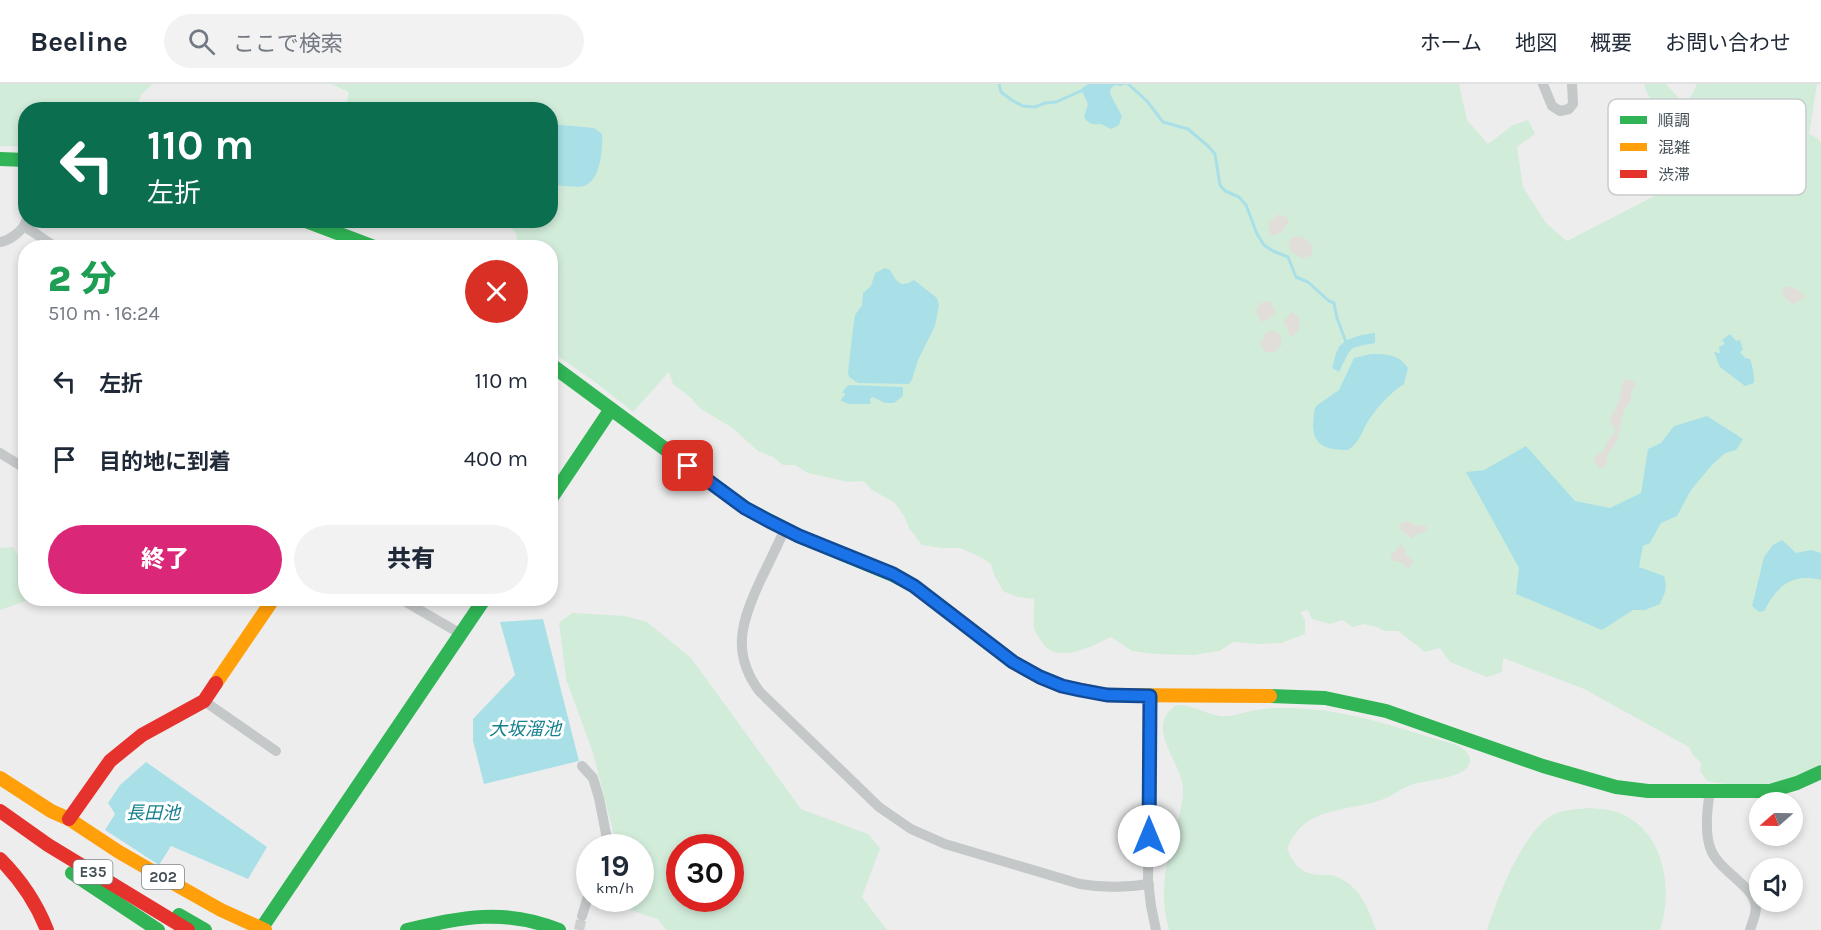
<!DOCTYPE html>
<html lang="ja">
<meta charset="utf-8">
<style>
:root{--surface:#fff;--page:#f2f2f3;--text:#1f2937;--muted:#747a83;--line:#e0e1e3;--accent:#db2777}
body{margin:0;font-family:Karla,"Noto Sans JP",sans-serif;background:var(--page);color:var(--text);height:100vh;display:flex;flex-direction:column;font-size:22px;white-space:nowrap}
*{box-sizing:border-box;margin:0}
p{font-size:20px;color:var(--muted)}
.icon{flex:none;width:33px;height:33px;fill:none;stroke:currentColor;stroke-width:2;stroke-linecap:round;stroke-linejoin:round}
.map{position:relative;flex:1;overflow:hidden}
.details{position:absolute;left:18px;top:156px;width:540px;height:366px;display:flex;flex-direction:column;background:var(--surface);border-radius:24px;box-shadow:0 3px 9px #0003}
.details>*{flex:none}
.banner{position:absolute;left:18px;top:18px;width:540px;height:126px;border-radius:24px;box-shadow:0 3px 9px #0003;background:#0b6e4f;color:#fff;overflow:hidden}
.needle{width:39px;rotate:250deg}
.tools{position:absolute;left:1749px;top:708px;display:grid;gap:12px}
.tools a{display:grid;place-items:center;width:54px;height:54px;border-radius:50%;background:var(--surface);box-shadow:0 3px 9px #0003;font-size:30px}
.speed{position:absolute;left:576px;top:750px;display:flex;gap:12px;font-size:30px;font-weight:700;text-align:center}
.speed>*{display:grid;place-content:center;width:78px;height:78px;border-radius:50%;background:var(--surface);box-shadow:0 3px 9px #0003;line-height:1}
.speed small{font-size:15px;font-weight:400}
.speed .limit{border:9px solid #d22;background:#fff;color:#111}
.pin{position:absolute;display:grid;place-items:center;width:51px;height:51px;color:#fff;margin:-26px;border-radius:12px;box-shadow:0 3px 9px #0006}
.me{position:absolute;width:66px;margin:-33px;rotate:0deg;stroke-linejoin:round;filter:drop-shadow(0 0 4px #0008)}
.turn{display:flex;align-items:center;gap:21px;height:126px;padding:0 30px;font-size:27px}
.turn .icon{width:78px;height:78px;stroke-width:2.5}
.turn b{display:block;font-size:42px;line-height:51px}
.round{display:grid;place-items:center;flex:none;width:63px;height:63px;border-radius:32px;background:var(--page)}
.overview{display:flex;align-items:center;justify-content:space-between;height:102px;padding:0 30px}
h1{font-size:36px;font-weight:800;line-height:45px;color:#1e9e55}
.button{display:flex;gap:12px;margin-top:auto;padding:12px 30px}
.button a{flex:1;height:69px;border-radius:36px;background:var(--accent);color:#fff;font-size:24px;font-weight:800;line-height:69px;text-align:center}
.button a+a{background:var(--page);color:var(--text)}
ul{padding:0;list-style:none}
li{display:flex;align-items:center;gap:18px;height:78px;padding:0 30px}
li div{flex:1}
li b{display:block;font-size:22px}
li em{font-style:normal}
header{display:flex;align-items:center;gap:36px;box-sizing:border-box;height:84px;padding:0 30px;background:var(--surface);border-bottom:2px solid var(--line)}
header strong{font-size:28px}
nav{display:flex;gap:33px;margin-inline-start:auto;font-size:21px}
.search{width:420px;height:54px;background:var(--page);display:flex;align-items:center;gap:15px;box-sizing:border-box;padding:0 21px;border-radius:33px;color:var(--muted);font-size:22px}
.map>svg:first-child{display:block}
.green{fill:#d2ecda;fill-rule:evenodd}
.sand{fill:#e1ded9}
.water{fill:#a9e0e7}
.lines{fill:none;stroke-linecap:round;stroke-linejoin:round}
.stream{stroke:#a9e0e7;stroke-width:3}
.street-tunnel{stroke:#cccecf;stroke-width:10;stroke-dasharray:10 5;stroke-linecap:butt}
.street{stroke:#c4c8c9;stroke-width:10}
.fast{stroke:#30b455;stroke-width:14}
.slow{stroke:#ff9f0a;stroke-width:14}
.jam{stroke:#e5322d;stroke-width:14}
.route-casing{stroke:#114b97;stroke-width:15}
.route{stroke:#1a73e8;stroke-width:10}
.labels{text-anchor:middle;dominant-baseline:central;stroke-width:6;stroke-linejoin:round;paint-order:stroke}
.shield{fill:#fff;stroke:#7e858a;stroke-width:1.5}
.shield-label{font-size:15px;font-weight:bold;fill:#465158}
.water-label{font-size:18px;font-style:italic;fill:#15808e;stroke:#fff}
.key{fill:#fff;stroke:#c8cbcd;stroke-width:1.5}
.key-label{font-size:16px;fill:#465158}
</style>
<header>
<strong>Beeline</strong>
<div class="search"><svg class="icon" aria-label="search" viewBox="0 0 24 24"><circle cx="10" cy="10" r="6"/><path d="M15 15l6 6"/></svg>ここで検索</div>
<nav><a>ホーム</a><a>地図</a><a>概要</a><a>お問い合わせ</a></nav>
</header>
<div class="map">
<svg width="1821" height="846" viewBox="0 0 1821 846">
<rect width="100%" height="100%" fill="#eeeded"/>
<path class="green" d="M0 0H153L142 10 135 25 26 26 25 62H0Z
M331 0H1459L1467 36 1488 60 1513 41 1528 36 1535 50 1517 63 1523 103 1546 139 1567 157 1703 87 1705 67 1689 41C1684 40 1678 40 1674 39 1659 32 1648 14 1644 0H1666L1686 22 1697 0H1817L1809 50 1817 54 1821 59V679C1788 703 1745 705 1707 697L1700 687 1701 679 1693 671 1689 663 1584 605 1503 574 1502 588 1487 593 1450 578 1440 564 1425 568 1398 547H1385L1377 543 1363 540 1353 543 1342 536 1330 540 1312 535 1308 526 1300 528 1305 536V550L1281 559 1257 560 1234 558 1219 567 1194 571 1154 570 1132 567 1111 553C1092 562 1056 582 1041 557 1038 552 1035 548 1034 544 1033 534 1034 524 1034 515L1017 513 1003 507 995 493 991 480 982 474 960 464H942L922 461 909 444 904 432 895 419 872 406 863 397 848 398 808 389 795 381H783L773 373 758 367 731 343 701 325 691 314 673 300 669 288 633 328 599 301 551 267 550 164 520 163 516 150 507 137H503L550 136V26L347 25 346 23 349 8Z
M13 463 25 484 26 514 32 515 0 526V464Z
M572 529 625 532 647 538 691 574 801 725 868 750 880 764 862 813 887 846H666L658 835 630 826 628 815 640 814V764L617 763 593 669 566 595 559 539ZM680 764H730V814H680Z
M1176 621C1192 620 1205 630 1220 632 1232 633 1244 628 1256 626 1272 623 1290 624 1307 625 1357 628 1406 647 1454 660 1461 663 1469 667 1470 676 1471 694 1427 696 1414 700 1402 703 1393 712 1381 716 1361 723 1331 725 1314 734 1301 740 1293 751 1287 764 1294 781 1300 790 1321 791 1325 792 1330 790 1335 792 1359 801 1368 823 1376 846H1169C1160 815 1164 785 1173 755 1177 739 1183 722 1183 705 1182 677 1143 645 1176 621Z
M1590 724C1598 725 1609 725 1617 728 1664 745 1674 804 1660 846H1487C1497 815 1525 740 1557 729 1567 725 1580 725 1590 724Z"/>
<path class="sand" d="M1279 130 1288 134 1289 138 1281 148 1272 152 1270 149 1268 139Z
M1302 152 1313 162 1311 172 1302 174 1292 168 1288 159 1293 153Z
M1786 202C1794 204 1802 206 1805 214L1793 220 1787 216 1782 208 1783 204Z
M1267 217 1271 218 1276 229 1266 237 1262 238C1257 231 1253 226 1260 219H1263Z
M1291 228 1298 232C1301 238 1299 250 1292 253L1288 248V244L1283 239Z
M1273 247 1279 249 1281 253 1282 261 1274 268H1264L1260 257 1264 255V250Z
M1627 295 1634 298 1635 302 1631 309V316L1624 326 1617 357 1608 370 1606 381 1602 385 1599 384 1594 377V373L1604 366 1607 357 1614 350 1615 345 1611 340 1610 332C1620 323 1620 309 1623 297Z
M1408 437 1417 442 1424 440 1426 443V446L1420 450H1415L1413 454H1411L1399 444 1400 440Z
M1402 461 1406 466 1405 470 1413 477V479L1410 483H1405L1402 479 1391 476V472L1399 462Z"/>
<path class="water" d="M1088 0H1127L1120 2 1115 1 1111 4 1110 10 1122 32 1119 41 1111 45 1101 40C1094 41 1088 40 1084 33L1088 20 1081 5Z
M551 40 594 44 602 50C603 64 601 96 584 102 577 104 559 101 551 101Z
M885 184 890 186C897 198 900 205 914 196L937 214 939 221 935 242 918 276 912 296 909 300 858 299 849 293 848 289 853 244 855 231 862 221 863 209 871 202 875 189Z
M1375 249V259C1346 264 1352 263 1339 288L1332 284C1334 278 1335 270 1338 265 1343 254 1364 250 1375 249Z
M1730 250 1736 257 1740 256 1743 266 1740 268 1745 274 1750 275C1752 280 1755 294 1754 299L1745 302 1720 283 1714 268 1720 269 1719 263 1725 260 1722 256Z
M1371 270C1386 270 1399 270 1408 284L1404 300C1391 308 1375 325 1367 339 1361 350 1359 359 1348 366 1329 366 1313 363 1313 341 1314 334 1313 329 1316 322L1339 306 1354 274Z
M850 301 903 303V312L894 319H885L873 313 870 315 871 320H849L841 317V315L845 311V309H842L846 303Z
M1707 332 1743 355 1736 366 1725 369 1712 381 1691 406 1677 432 1661 439 1650 459 1643 462 1639 483 1664 492C1668 505 1665 508 1660 520L1645 526H1633L1602 546 1516 510 1519 484 1466 388 1484 386 1526 362 1575 417 1610 424 1641 409 1648 365 1661 359 1674 342Z
M1782 456 1796 469 1811 466 1821 469V496C1792 489 1777 502 1764 527L1759 528 1752 522 1764 473 1773 461Z
M543 535 579 677 484 700 473 657V635L515 591 500 538Z
M146 678 267 763 248 795 171 762 159 781 105 746 115 730 108 719 120 701Z"/>
<g class="lines">
<path class="stream" d="M999 0 1001 8 1013 17 1023 22 1035 23 1045 19 1056 18 1081 7
M1128 0 1147 17 1163 38 1188 45 1208 62 1215 70 1220 101 1225 107 1239 113 1246 121 1257 150 1264 161 1273 167 1288 173 1296 193 1308 198 1329 217 1334 219 1337 234 1346 258"/>
<path class="street-tunnel" d="M579 846 582 832"/>
<path class="street" d="M1543 0 1552 22 1560 27 1569 25 1573 20 1572 0
M24 142 57 164
M0 158C9 157 24 146 26 137
M0 369 26 385
M785 445C777 462 769 479 761 495 742 536 730 569 760 608L879 723 911 745 945 760 1080 800C1104 804 1125 804 1149 800
M399 514 461 550
M1150 612 1148 796 1151 822 1156 846
M204 617 276 667
M582 682 593 694 599 714 608 760 606 764
M1710 707C1707 725 1704 749 1711 766 1719 786 1751 801 1755 819 1758 828 1752 838 1750 846
M582 832 590 806"/>
<path class="fast" d="M0 75 26 76
M303 136 377 164
M550 280 745 424 799 452 893 491 914 502 951 530
M550 416 611 325
M1270 612 1325 614 1386 627 1543 682 1616 703 1648 707H1770L1797 699 1821 688
M72 789 158 846
M179 831 205 846
M261 845 485 514
M407 846C463 833 504 824 559 846"/>
<path class="slow" d="M951 530 1013 578 1039 593 1062 602 1107 611 1270 612
M216 599 274 514
M0 694 51 727 69 735 119 768 173 799 221 826 265 846"/>
<path class="jam" d="M0 727 48 761 188 846
M69 735 110 677 142 651 204 617 216 599
M0 775C21 796 36 818 47 846"/>
</g>
<g class="lines">
<g class="route-casing">
<path id="route" d="M688 382 745 424 769 437 799 452 893 490 914 502 1013 578 1040 593 1062 602 1080 606 1107 611 1150 612 1149 752"/>
</g>
<use href="#route" class="route"/>
</g>
<g class="labels">
<g class="shield">
<rect x="73.5" y="776" width="39" height="24" rx="4.5"/>
<rect x="142" y="781" width="42" height="24" rx="4.5"/>
</g>
<g class="shield-label">
<text x="93" y="788">E35</text>
<text x="163" y="793">202</text>
</g>
<g class="water-label">
<text x="525" y="645">大坂溜池</text>
<text x="153" y="729">長田池</text>
</g>
</g>
<rect x="1608" y="15" width="198" height="96" rx="9" class="key"/>
<rect x="1620" y="32" width="27" height="8" fill="#30b455"/>
<rect x="1620" y="59" width="27" height="8" fill="#ff9f0a"/>
<rect x="1620" y="86" width="27" height="8" fill="#e5322d"/>
<g class="key-label">
<text x="1658" y="42">順調</text>
<text x="1658" y="69">混雑</text>
<text x="1658" y="96">渋滞</text>
</g>
</svg>
<div class="tools">
<a><svg class="needle" viewBox="-14 -14 28 28"><path d="M0-13l5 13h-10z" fill="#e53935"/><path d="M0 13l5-13h-10z" fill="#747a83"/></svg></a>
<a><svg class="icon" aria-label="sound" viewBox="0 0 24 24"><path d="M4 9h4l5-4v14l-5-4H4zM17 9q2 3 0 6"/></svg></a>
</div>
<div class="speed"><div>19<small>km/h</small></div><div class="limit">30</div></div>
<div class="pin" style="left:688px;top:382px;background:#d93025"><svg class="icon" aria-label="arrive" viewBox="0 0 24 24"><path d="M6 21V4h12l-3 4 3 4H6"/></svg></div>
<svg class="me" style="left:1149px;top:752px" viewBox="-20 -20 40 40"><circle r="19" fill="#fff"/><path d="M0-13L10 11 0 6-10 11z" fill="#1a73e8"/></svg>
<div class="banner">
<div class="turn"><svg class="icon" aria-label="left" viewBox="0 0 24 24"><path d="M17 20v-9H6M10 6l-5 5 5 5"/></svg><div><b>110 m</b>左折</div></div>
</div>
<section class="details">
<div class="overview"><div><h1>2 分</h1><p>510 m · 16:24</p></div><a class="round" style="background:#d93025;color:#fff"><svg class="icon" aria-label="close" viewBox="0 0 24 24"><path d="M6 6l12 12M18 6L6 18"/></svg></a></div>
<ul>
<li><svg class="icon" aria-label="left" viewBox="0 0 24 24"><path d="M17 20v-9H6M10 6l-5 5 5 5"/></svg><div><b>左折</b></div><em>110 m</em></li>
<li><svg class="icon" aria-label="arrive" viewBox="0 0 24 24"><path d="M6 21V4h12l-3 4 3 4H6"/></svg><div><b>目的地に到着</b></div><em>400 m</em></li>
</ul>
<div class="button"><a>終了</a><a>共有</a></div>
</section>
</div>
